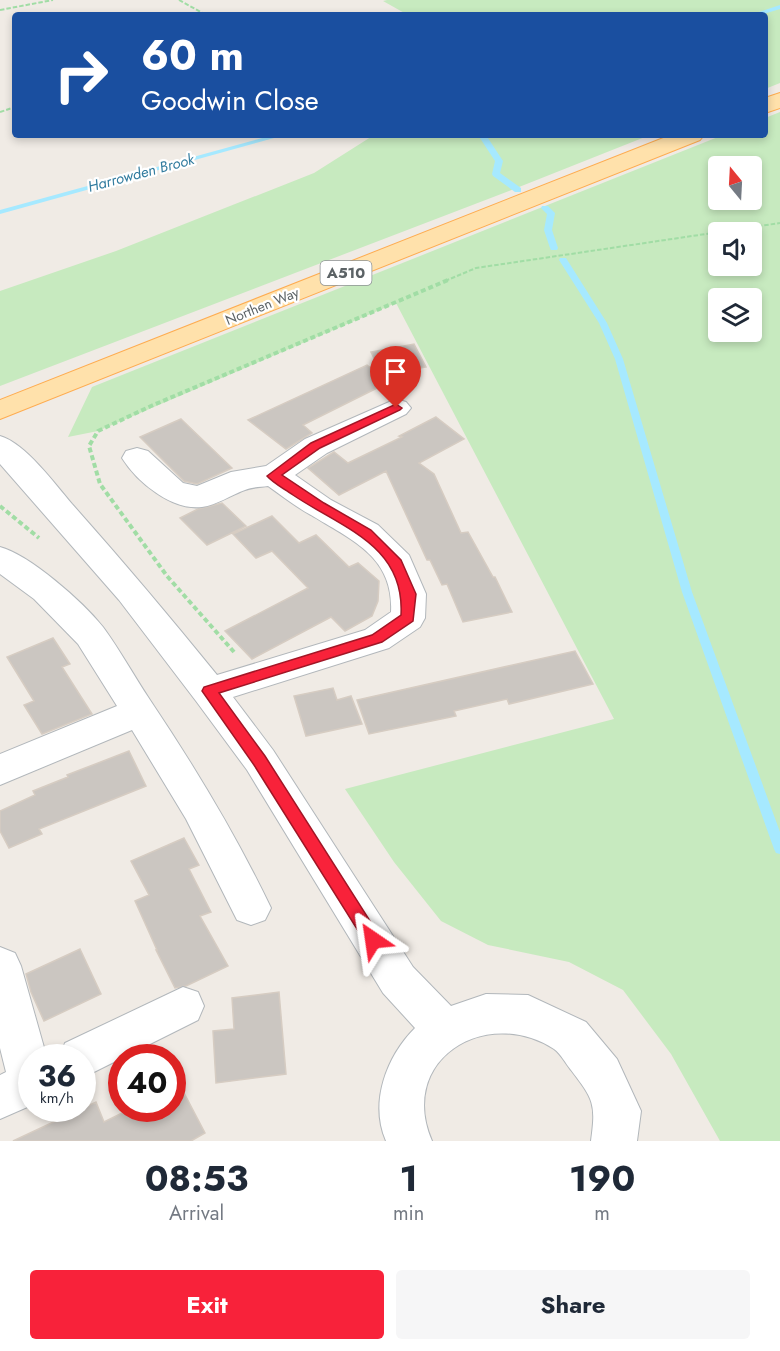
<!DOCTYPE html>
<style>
:root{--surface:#fff;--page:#f6f6f7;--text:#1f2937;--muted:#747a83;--accent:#f8223a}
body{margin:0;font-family:Jost,sans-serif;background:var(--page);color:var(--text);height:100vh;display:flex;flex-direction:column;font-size:22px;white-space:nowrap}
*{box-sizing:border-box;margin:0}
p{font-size:20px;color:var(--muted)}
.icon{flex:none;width:33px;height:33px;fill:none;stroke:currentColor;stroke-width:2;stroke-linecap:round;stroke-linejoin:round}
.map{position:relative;height:1141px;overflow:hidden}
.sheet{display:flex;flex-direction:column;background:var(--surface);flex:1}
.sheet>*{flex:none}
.hud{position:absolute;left:12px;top:12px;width:756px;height:126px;border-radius:6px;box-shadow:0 3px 9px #0003;background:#1a4fa0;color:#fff;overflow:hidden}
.needle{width:39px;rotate:342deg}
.tools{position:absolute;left:708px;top:156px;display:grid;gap:12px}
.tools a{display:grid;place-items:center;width:54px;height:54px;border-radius:6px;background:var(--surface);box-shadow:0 3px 9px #0003;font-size:30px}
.speed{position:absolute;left:18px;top:1044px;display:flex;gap:12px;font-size:30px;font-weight:700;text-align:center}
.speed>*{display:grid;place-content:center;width:78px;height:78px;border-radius:50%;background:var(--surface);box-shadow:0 3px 9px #0003;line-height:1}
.speed small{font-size:15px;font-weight:400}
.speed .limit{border:9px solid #d22;background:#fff;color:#111}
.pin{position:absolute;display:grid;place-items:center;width:51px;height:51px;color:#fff;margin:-62px -26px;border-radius:50% 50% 50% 0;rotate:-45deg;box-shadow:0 0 6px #0007}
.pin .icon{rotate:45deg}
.me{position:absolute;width:66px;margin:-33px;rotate:328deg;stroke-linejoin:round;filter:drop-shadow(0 0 4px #0008)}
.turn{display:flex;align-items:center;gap:21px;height:126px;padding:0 30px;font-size:27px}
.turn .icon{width:78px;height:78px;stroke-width:2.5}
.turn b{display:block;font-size:42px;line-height:51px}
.eta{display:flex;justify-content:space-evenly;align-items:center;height:102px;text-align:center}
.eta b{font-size:36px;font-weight:700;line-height:42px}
.primary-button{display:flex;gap:12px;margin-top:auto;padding:12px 30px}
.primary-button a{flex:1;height:69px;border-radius:6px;background:var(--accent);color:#fff;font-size:24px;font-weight:700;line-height:69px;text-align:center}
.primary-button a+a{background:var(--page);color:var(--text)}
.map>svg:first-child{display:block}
.green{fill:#c7eabf;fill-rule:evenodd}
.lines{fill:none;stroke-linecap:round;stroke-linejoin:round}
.stream{fill:#a6e9ff;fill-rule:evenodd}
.building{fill:#cbc6c1;stroke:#d6ccc2;stroke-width:1.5}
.minor-casing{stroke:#b2b7bb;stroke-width:2}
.major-casing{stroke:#feac50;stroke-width:2}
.path-far1{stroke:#a1dda5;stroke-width:2;stroke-dasharray:4.5 2;stroke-linecap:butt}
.path{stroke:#a1dda5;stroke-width:4;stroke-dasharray:5 3;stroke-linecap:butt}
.minor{fill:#fff;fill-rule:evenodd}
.major{fill:#ffe1ab;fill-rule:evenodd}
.route{fill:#f8223a;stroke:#a11626;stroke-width:1.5}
.labels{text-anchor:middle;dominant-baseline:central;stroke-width:4.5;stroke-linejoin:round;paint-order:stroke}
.far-street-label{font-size:14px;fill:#5c6366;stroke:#fff}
.far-water-label{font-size:15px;font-style:italic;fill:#327c9f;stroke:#fff}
.shield{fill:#fff;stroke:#8d9294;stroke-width:1.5}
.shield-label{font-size:15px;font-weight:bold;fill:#5c6366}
</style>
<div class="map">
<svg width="780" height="1141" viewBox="0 0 780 1141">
<rect width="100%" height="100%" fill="#f0ebe5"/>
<path class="green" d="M387 0H780V83L765 89V15H408L383 1Z
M780 112V1141H720L671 1054 623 990 569 962 488 945 441 921 394 862 345 789 614 719 396 303 98 431 68 437 92 387 723 135H765V118ZM752 166V200H718V166ZM752 232V266H718V232ZM752 298V332H718V298Z
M374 135H650L509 191 0 386V291L116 251 314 173Z"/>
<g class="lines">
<path class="stream" d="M780 5V9L760 15H750Z
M273 135H285L0 214V210Z
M478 135H486L503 161 500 173 521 188V192H515L493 176 492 174 495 161Z
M542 206H548L555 213 552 230 558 248 557 250H551L550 248 544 230 547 214 541 208Z
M560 258H566L607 323 623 359 692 592 780 832V854L776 853 774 849 682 592 615 359 599 323 559 260Z"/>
</g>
<path class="building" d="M414 344 426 367 382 375 371 352Z
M367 365 389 382 303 425 312 433 286 449 248 420Z
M436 417 464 439 419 463 434 474 461 533 468 532 493 577H495L512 612 463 622 447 584 442 585 430 560H427L386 471 339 495 308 468 334 452 348 463 402 437 399 436Z
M181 419 232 468 197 484 184 481 140 437Z
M222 503 246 526 207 545 180 518 198 509Z
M272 516 299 543 316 535 349 567 358 563 379 581 378 601 372 616 345 631 331 617 252 659 225 631 308 588 272 551 256 558 233 534Z
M53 638 70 664 62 667 92 714 42 734 24 705 34 701 7 657Z
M575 651 593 684 509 704 507 699 454 711 456 716 369 734 357 700Z
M333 688 337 700 351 696 362 724 306 736 294 696Z
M129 751 146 786 39 829 42 834 9 848 0 831V811L35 795 33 791 68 777 67 775Z
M184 838 199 865 189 869 211 912 200 916 228 966 186 986 175 988 156 950H157L135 901 149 895 131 861Z
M80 949 101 994 44 1021 31 992 26 974Z
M279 992 286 1074 216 1083 213 1031 234 1029 232 998Z
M172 1070 205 1133 191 1141H13L96 1102 104 1122 132 1108H172Z"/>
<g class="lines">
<g class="minor-casing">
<path id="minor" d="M396 399 406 402 411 408 406 414 327 453 295 475 331 500 378 525 409 555 426 594 425 618 420 627 389 648 233 697 273 750 413 967 451 1006 486 994 528 995 586 1022 617 1059 641 1111 637 1141H591C596 1104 594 1100 571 1070 566 1064 561 1054 554 1049 485 1005 397 1060 432 1141H386C369 1102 387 1056 415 1028L383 993 247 770 196 701 119 600 0 464V436C25 443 55 484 72 504 122 560 170 617 217 675L365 630 391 612C394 557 352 540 311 515 296 507 282 496 268 486 261 487 252 487 245 490 231 495 217 505 202 507 172 511 137 482 122 458L126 451 137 448 148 451 183 483 197 486 231 472 266 466 305 439Z
M0 547C30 555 83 602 103 627 120 650 134 676 150 700 195 767 236 835 271 908L265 920 251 925 237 920 186 819 132 730 0 785V754L117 706 78 644 34 599 0 574Z
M0 947 15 953 21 966 47 1058H32V1105L0 1119V1075L6 1072 0 1048Z
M183 987 198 992 204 1006 198 1020 82 1078V1058H59L65 1043Z"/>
</g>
<g class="major-casing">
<path id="major" d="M780 93V108L765 113V98Z
M671 135H704L700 140 0 419V400Z"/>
</g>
<path class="path-far1" d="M179 0 206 15
M0 10 53 0
M0 112 15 107
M445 281 476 268 780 223"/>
<path class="path" d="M0 506 39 538
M234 652 167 576 100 484 89 446 98 431 151 406 448 280"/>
<use href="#minor" class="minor"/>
<use href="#major" class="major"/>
</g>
<path class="route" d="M396 404 402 408 400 410 320 448 282 475 324 503 371 530 401 560 416 594 413 621 382 642 219 693 265 756 379 935 381 940 379 945 373 948 367 945 254 765 202 691 204 687 372 635 401 615C405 545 342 528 293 495 285 489 274 484 267 476L311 443Z"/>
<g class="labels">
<g class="far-street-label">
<text transform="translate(262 306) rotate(-22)">Northen Way</text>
</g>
<g class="far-water-label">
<text transform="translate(141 173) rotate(-15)">Harrowden Brook</text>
</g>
<rect class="shield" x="320.5" y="261" width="51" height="24" rx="4.5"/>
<g class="shield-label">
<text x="346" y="273">A510</text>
</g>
</g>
</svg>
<div class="tools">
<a><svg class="needle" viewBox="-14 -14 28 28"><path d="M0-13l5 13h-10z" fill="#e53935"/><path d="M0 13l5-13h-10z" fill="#747a83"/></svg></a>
<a><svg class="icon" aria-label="sound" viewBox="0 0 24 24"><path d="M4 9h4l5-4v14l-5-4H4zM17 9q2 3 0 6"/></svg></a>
<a><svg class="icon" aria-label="layers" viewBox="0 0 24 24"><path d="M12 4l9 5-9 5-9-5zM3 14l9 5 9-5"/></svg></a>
</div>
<div class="speed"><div>36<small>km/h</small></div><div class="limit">40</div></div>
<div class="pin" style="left:396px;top:408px;background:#d93025"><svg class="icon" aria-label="arrive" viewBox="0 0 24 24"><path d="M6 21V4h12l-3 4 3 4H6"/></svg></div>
<svg class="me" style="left:373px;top:940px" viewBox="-20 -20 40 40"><path d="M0-17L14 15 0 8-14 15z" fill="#f8223a" stroke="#fff" stroke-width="4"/></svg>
<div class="hud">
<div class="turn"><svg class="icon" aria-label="right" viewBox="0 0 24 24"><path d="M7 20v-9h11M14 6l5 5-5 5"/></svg><div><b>60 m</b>Goodwin Close</div></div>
</div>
</div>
<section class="sheet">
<div class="eta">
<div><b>08:53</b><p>Arrival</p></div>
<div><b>1</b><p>min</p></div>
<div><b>190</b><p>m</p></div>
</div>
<div class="primary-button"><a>Exit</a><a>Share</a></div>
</section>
